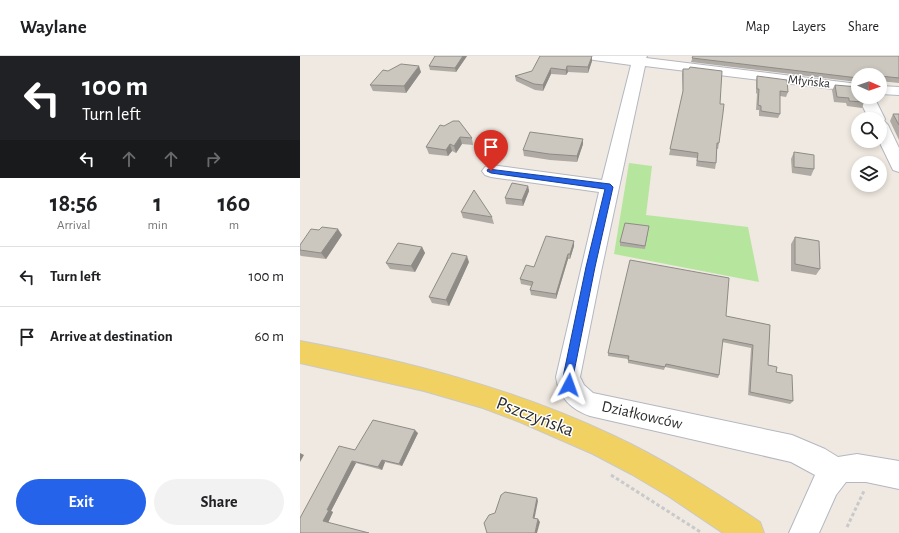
<!DOCTYPE html>
<meta charset="utf-8">
<style>
:root{--surface:#fff;--page:#f2f2f2;--text:#202124;--muted:#757577;--line:#e0e0e0;--accent:#2563eb}
body{margin:0;font-family:"Alegreya Sans",sans-serif;background:var(--page);color:var(--text);height:100vh;display:flex;flex-direction:column;font-size:15px;white-space:nowrap}
*{box-sizing:border-box;margin:0}
p{font-size:13px;color:var(--muted)}
.icon{flex:none;width:22px;height:22px;fill:none;stroke:currentColor;stroke-width:2;stroke-linecap:round;stroke-linejoin:round}
.map{position:relative;flex:1;overflow:hidden}
.details{display:flex;flex-direction:column;background:var(--surface);width:300px}
.details>*{flex:none}
.guide{background:#202124;color:#fff;overflow:hidden}
.needle{width:26px;rotate:92deg}
.buttons{position:absolute;left:551px;top:12px;display:grid;gap:8px}
.buttons a{display:grid;place-items:center;width:36px;height:36px;border-radius:50%;background:var(--surface);box-shadow:0 2px 6px #0003;font-size:20px}
.pin{position:absolute;display:grid;place-items:center;width:34px;height:34px;color:#fff;margin:-41px -17px;border-radius:50% 50% 50% 0;rotate:-45deg;box-shadow:0 0 4px #0007}
.pin .icon{rotate:45deg}
.me{position:absolute;width:44px;margin:-22px;rotate:4deg;stroke-linejoin:round;filter:drop-shadow(0 0 3px #0008)}
.turn{display:flex;align-items:center;gap:14px;height:84px;padding:0 16px;font-size:18px}
.turn .icon{width:52px;height:52px;stroke-width:2.5}
.turn b{display:block;font-size:28px;line-height:34px}
.lanes{display:flex;align-items:center;height:38px;padding:0 16px;background:#0003;justify-content:center;gap:20px;direction:ltr}
.lanes .off{opacity:.35}
.eta{display:flex;justify-content:space-evenly;align-items:center;height:68px;text-align:center}
.eta b{font-size:24px;font-weight:700;line-height:28px}
.button{display:flex;gap:8px;margin-top:auto;padding:8px 16px}
.button a{flex:1;height:46px;border-radius:24px;background:var(--accent);color:#fff;font-size:16px;font-weight:700;line-height:46px;text-align:center}
.button a+a{background:var(--page);color:var(--text)}
ul{padding:0;list-style:none}
li{display:flex;align-items:center;gap:12px;height:60px;padding:0 16px;border-top:1px solid var(--line)}
li div{flex:1}
li b{display:block;font-size:15px}
li em{font-style:normal}
header{display:flex;align-items:center;gap:24px;box-sizing:border-box;height:56px;padding:0 20px;background:var(--surface);border-bottom:1px solid var(--line)}
header strong{font-size:19px}
nav{display:flex;gap:22px;margin-inline-start:auto;font-size:14px}
main{display:flex;flex:1;min-height:0}
.map>svg:first-child{display:block}
.green{fill:#b6e59e}
.lines{fill:none;stroke-linecap:round;stroke-linejoin:round}
.minor-casing{stroke:#b4b7c1;stroke-width:2}
.major-casing{stroke:#c9c9c9;stroke-width:2}
.path{stroke:#c9c9c9;stroke-width:3;stroke-dasharray:3.5 2.5;stroke-linecap:butt}
.minor{fill:#fff;fill-rule:evenodd}
.major{fill:#f2d163;fill-rule:evenodd}
.wall{fill:#afaba4}
.shaded-wall{fill:#8e8b86}
.building{fill:#cbc7bf;stroke:#8e8b86}
.route{fill:#2563eb;stroke:#184099}
.labels{text-anchor:middle;dominant-baseline:central;stroke-width:3;stroke-linejoin:round;paint-order:stroke}
.far-street-label{font-size:13px;fill:#2e2e2e;stroke:#fff}
.street-label{font-size:16px;fill:#2e2e2e;stroke:#fff}
.near-street-label{font-size:19px;fill:#2e2e2e;stroke:#fff}
</style>
<header>
<strong>Waylane</strong>
<nav><a>Map</a><a>Layers</a><a>Share</a></nav>
</header>
<main>
<section class="details">
<div class="guide">
<div class="turn"><svg class="icon" aria-label="left" viewBox="0 0 24 24"><path d="M17 20v-9H6M10 6l-5 5 5 5"/></svg><div><b>100 m</b>Turn left</div></div>
<div class="lanes"><svg class="icon" aria-label="left" viewBox="0 0 24 24"><path d="M17 20v-9H6M10 6l-5 5 5 5"/></svg><svg class="icon off" aria-label="ahead" viewBox="0 0 24 24"><path d="M12 20V5M6 11l6-6 6 6"/></svg><svg class="icon off" aria-label="ahead" viewBox="0 0 24 24"><path d="M12 20V5M6 11l6-6 6 6"/></svg><svg class="icon off" aria-label="right" viewBox="0 0 24 24"><path d="M7 20v-9h11M14 6l5 5-5 5"/></svg></div>
</div>
<div class="eta">
<div><b>18:56</b><p>Arrival</p></div>
<div><b>1</b><p>min</p></div>
<div><b>160</b><p>m</p></div>
</div>
<ul>
<li><svg class="icon" aria-label="left" viewBox="0 0 24 24"><path d="M17 20v-9H6M10 6l-5 5 5 5"/></svg><div><b>Turn left</b></div><em>100 m</em></li>
<li><svg class="icon" aria-label="arrive" viewBox="0 0 24 24"><path d="M6 21V4h12l-3 4 3 4H6"/></svg><div><b>Arrive at destination</b></div><em>60 m</em></li>
</ul>
<div class="button"><a>Exit</a><a>Share</a></div>
</section>
<div class="map">
<svg width="599" height="477" viewBox="0 0 599 477">
<rect width="100%" height="100%" fill="#efe9e1"/>
<path class="green" d="M329 107 352 110 346 159 448 171 459 226 314 198Z"/>
<g class="lines">
<g class="minor-casing">
<path id="minor" d="M287 0H347L346 2 558 28V36L345 10 302 211 280 321 284 329 293 337 492 379 525 393 538 401 557 398 599 405V433L566 426H546L536 439 519 477H489L515 419 491 406 290 360C271 353 259 342 256 321L299 136 191 121 185 119 182 115 185 111 191 109 302 124 331 9 294 4 289 3Z
M580 30 599 31V39L580 38Z
M558 41H574L585 63 584 65 588 69 599 92V116L593 114 579 85 580 63H569Z"/>
</g>
<g class="major-casing">
<path id="major" d="M0 285C107 305 212 332 312 379 364 403 412 434 460 466L464 477H423L368 440 331 418 293 398 220 366 183 352 124 335 0 307Z"/>
</g>
<path class="path" d="M311 419 402 477
M547 471 564 435"/>
<use href="#minor" class="minor"/>
<use href="#major" class="major"/>
</g>
<path class="wall" d="M135 0H167L156 16 130 14 129 10Z
M393 0H599V27L580 25V19H558V24L557 26 391 6Z
M292 5 288 17 268 16 266 19 251 18 243 35 235 34 216 25 215 20 232 15Z
M383 13 419 87 418 93H417L416 107 415 113 396 110 397 102 369 99 383 39 382 18Z
M88 15 121 16 106 37 73 35 70 29Z
M457 20 488 36 486 41 480 40V58L478 62 459 60V54H456L457 38 456 37V25Z
M535 29 558 41 564 46 562 52 547 50 546 47 534 46 532 34Z
M593 58H599V84L590 65Z
M140 69 172 82 173 89 162 88 156 97 152 95 148 100 129 98 126 91Z
M283 83V88L277 106 250 104 224 100 223 94Z
M494 96 514 113 511 120 492 117 491 103Z
M228 130 229 135 223 150 206 148 205 142Z
M161 156 192 161 194 168 163 162Z
M349 170 345 193 320 190V186Z
M42 179 26 203 1 200 0 199V189Z
M495 181 520 213 516 219 491 215V188Z
M274 185V190L270 203H268L256 243 231 239 230 234 231 230 221 228 220 223 234 211Z
M122 191 125 197 115 216 90 213 86 207Z
M169 206 149 250 132 247 129 241Z
M426 260 470 269 468 309 476 316 493 345 490 348 448 339 451 292 422 286 419 319 418 322 365 311 364 314 328 307V303L308 300V297Z
M118 377 102 410 85 406 82 414 56 407 31 455 33 456 28 466 0 477 55 394Z"/>
<path class="shaded-wall" d="M163 0H167L156 16 155 12Z
M292 0V5L288 17V11Z
M119 10 121 16 106 37 104 30Z
M267 10 268 16 266 19V14Z
M251 12V18L243 35V29Z
M160 81 162 88 156 97 154 90Z
M283 83V88L277 106V100Z
M150 88 152 95 148 100 146 94Z
M228 130 229 135 223 150 222 144Z
M38 173 42 179 26 203 21 197Z
M274 185V190L270 203V198Z
M122 191 125 197 115 216 111 210Z
M268 198V203L256 243V238Z
M167 200 169 206 149 250 146 244Z
M115 374 118 377 102 410 99 408Z
M0 397 4 399 0 406Z
M82 404 85 406 82 414 78 411Z
M52 405 56 407 31 455 33 456 28 467 23 465 27 454Z
M237 442 238 445 234 465 233 462Z
M238 463 240 466 237 477H235Z"/>
<path class="building" d="M135 0H163L155 12 129 10Z
M240 0H292L288 11 267 10 266 14 251 12 243 29 234 28 215 20 232 15Z
M393 0H599V22L580 20V19H568L558 18V22L392 2Z
M101 8 119 10 104 30 70 29 83 14 88 15Z
M390 11 422 15 420 48H424L423 57 419 87H417L416 107 397 105 398 97 370 93 383 35V13H389Z
M457 20 487 24 488 36 480 35V58L461 55V50L458 49 459 33H457Z
M535 29 558 31V41H562L564 46 549 45V42L537 41Z
M593 58H599V69Z
M153 65H159L172 82 160 81 154 90 150 88 146 94 126 91 140 69 144 70Z
M230 76 283 83 277 100 249 98 223 94Z
M494 96 514 99V113L494 111Z
M212 127 228 130 222 144 205 142Z
M174 134 192 161 161 156Z
M325 167 349 170 345 190 320 186Z
M22 171 38 173 21 197 0 194V189L11 173 19 174Z
M246 180 274 185 270 198H268L256 238 230 234 233 226 220 223 226 209 234 211Z
M495 181 519 185 520 213 495 208Z
M98 187 122 191 111 210 86 207Z
M152 197 167 200 146 244 129 241Z
M330 204 429 222 426 260 470 269 468 309 477 311 476 316 492 319 493 345 450 336 453 289 423 283 419 319 366 308 365 311 328 304 329 300 308 297Z
M73 364 115 374 99 408 82 404 78 411 52 405 27 454H29L23 465 69 477H0V462L39 390 55 394Z
M205 436 237 442 233 462 238 463 235 477H187L184 467 189 459 195 457 201 439Z"/>
<path class="route" d="M188 113 310 128 313 131 295 211 273 321 274 329 273 333 269 334 266 333 263 321 286 211 305 133 191 117 187 115Z"/>
<g class="labels">
<g class="far-street-label">
<text transform="translate(509 26) rotate(6)">Młyńska</text>
</g>
<g class="street-label">
<text transform="translate(342 359) rotate(13)">Działkowców</text>
</g>
<g class="near-street-label">
<text transform="translate(235 361) rotate(21)">Pszczyńska</text>
</g>
</g>
</svg>
<div class="buttons">
<a><svg class="needle" viewBox="-14 -14 28 28"><path d="M0-13l5 13h-10z" fill="#e53935"/><path d="M0 13l5-13h-10z" fill="#757577"/></svg></a>
<a><svg class="icon" aria-label="search" viewBox="0 0 24 24"><circle cx="10" cy="10" r="6"/><path d="M15 15l6 6"/></svg></a>
<a><svg class="icon" aria-label="layers" viewBox="0 0 24 24"><path d="M12 4l9 5-9 5-9-5zM3 14l9 5 9-5"/></svg></a>
</div>
<div class="pin" style="left:191px;top:115px;background:#d93025"><svg class="icon" aria-label="arrive" viewBox="0 0 24 24"><path d="M6 21V4h12l-3 4 3 4H6"/></svg></div>
<svg class="me" style="left:269px;top:329px" viewBox="-20 -20 40 40"><path d="M0-17L14 15 0 8-14 15z" fill="#2563eb" stroke="#fff" stroke-width="4"/></svg>
</div>
</main>
